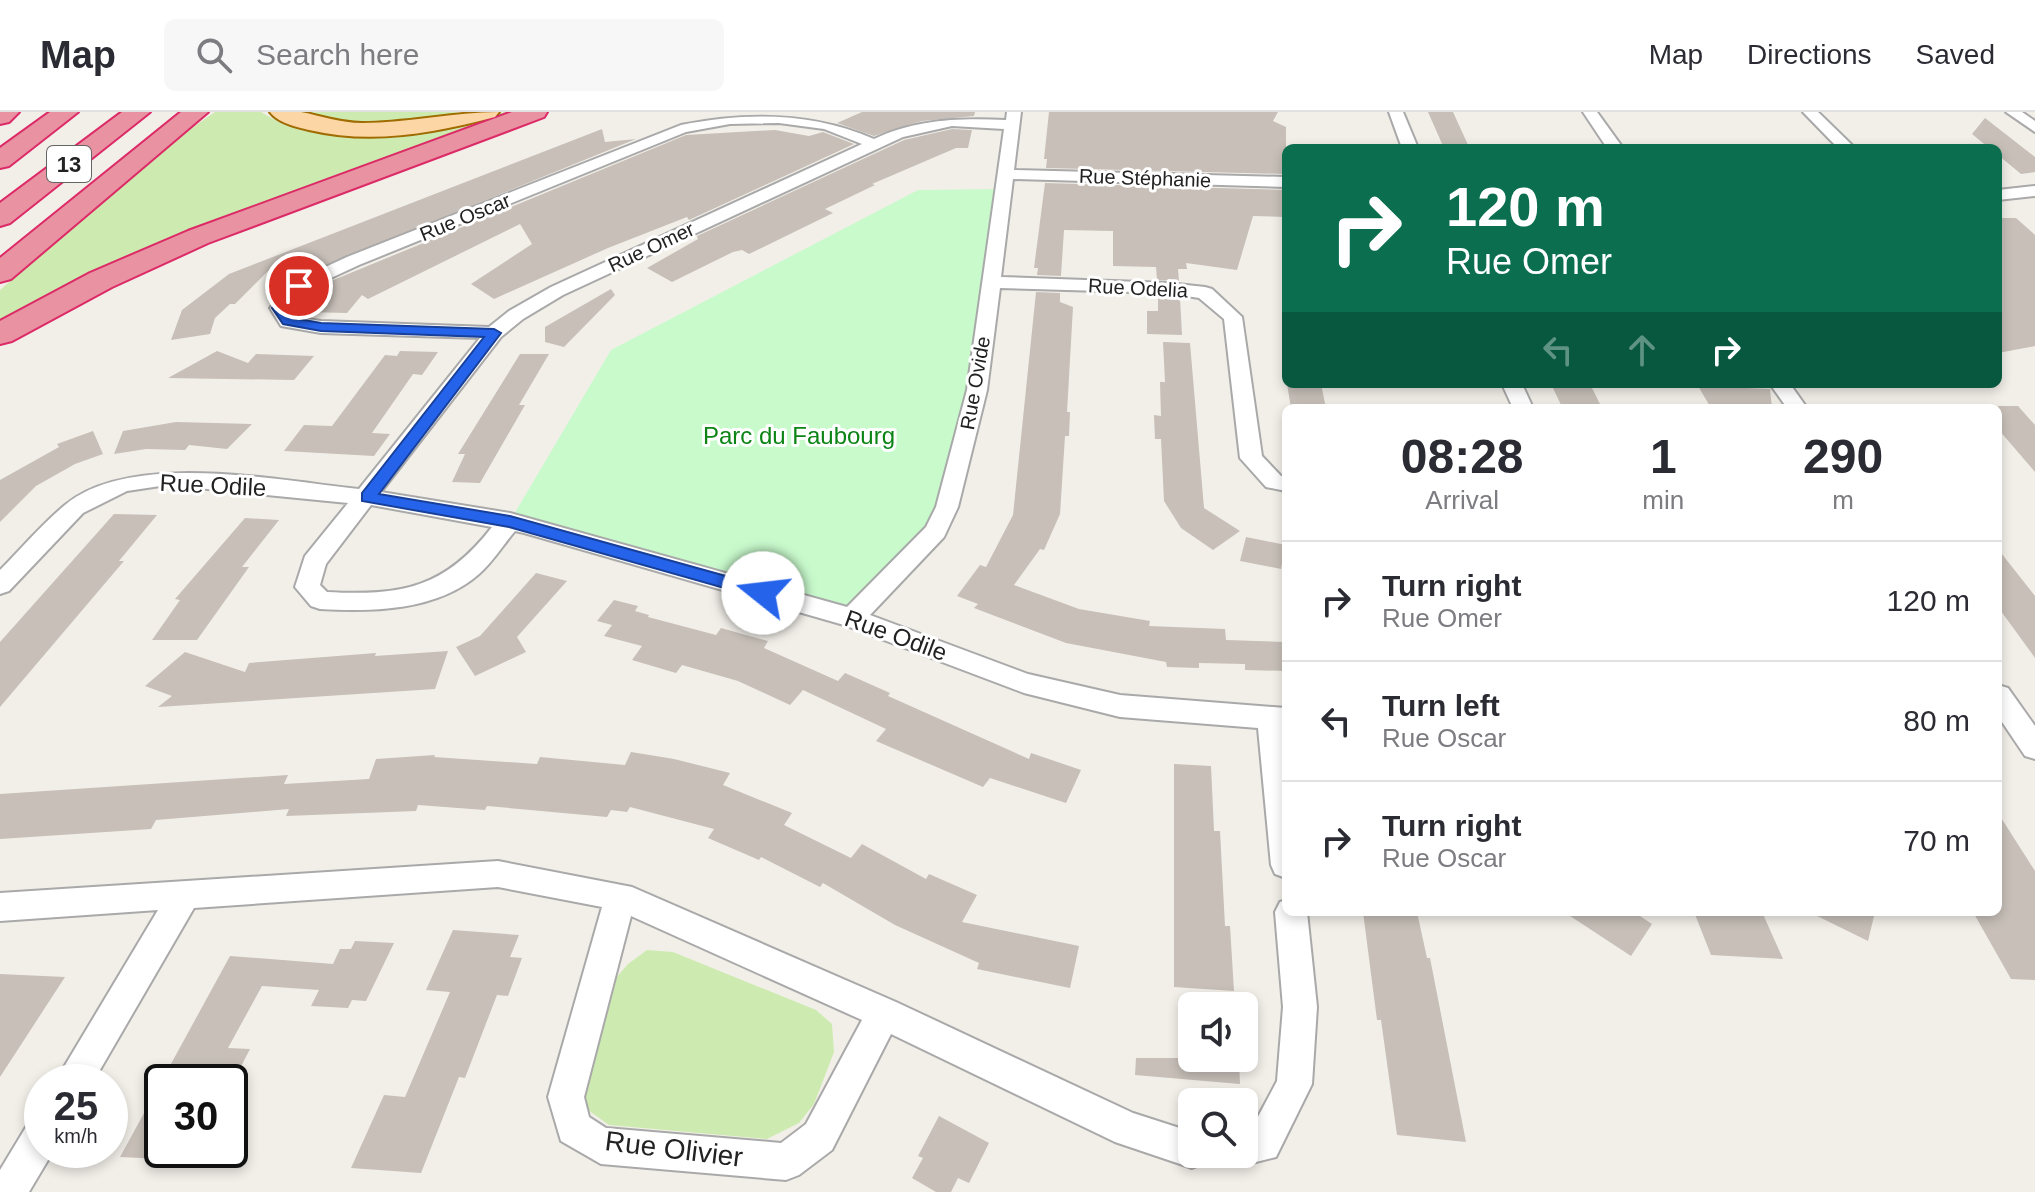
<!DOCTYPE html>
<meta charset="utf-8">
<style>
:root{--surface:#fff;--page:#f7f7f7;--text:#2b2b33;--muted:#7c7c81;--line:#e1e1e2}
body{margin:0;font-family:Arial,sans-serif;background:var(--page);color:var(--text);height:100vh;display:flex;flex-direction:column;font-size:30px;white-space:nowrap}
*{box-sizing:border-box;margin:0}
p{font-size:26px;color:var(--muted)}
.icon{flex:none;width:44px;height:44px;fill:none;stroke:currentColor;stroke-width:2;stroke-linecap:round;stroke-linejoin:round}
.map{position:relative;flex:1;overflow:hidden}
.drawer{position:absolute;left:1282px;top:292px;width:720px;height:512px;display:flex;flex-direction:column;background:var(--surface);border-radius:12px;box-shadow:0 4px 12px #0003}
.drawer>*{flex:none}
.banner{position:absolute;left:1282px;top:32px;width:720px;height:244px;border-radius:12px;box-shadow:0 4px 12px #0003;background:#0b6e4f;color:#fff;overflow:hidden}
.tools{position:absolute;left:1178px;top:880px;display:grid;gap:16px}
.tools a{display:grid;place-items:center;width:80px;height:80px;border-radius:12px;background:var(--surface);box-shadow:0 4px 12px #0003;font-size:40px}
.speed{position:absolute;left:24px;top:952px;display:flex;gap:16px;font-size:40px;font-weight:700;text-align:center}
.speed>*{display:grid;place-content:center;width:104px;height:104px;border-radius:50%;background:var(--surface);box-shadow:0 4px 12px #0003;line-height:1}
.speed small{font-size:20px;font-weight:400}
.speed .limit{border:4px solid #111;border-radius:12px;background:#fff;color:#111}
.pin{position:absolute;display:grid;place-items:center;width:68px;height:68px;color:#fff;margin:-34px;border:4px solid #fff;border-radius:50%;box-shadow:0 2px 8px #0007}
.me{position:absolute;width:88px;margin:-44px;rotate:286deg;stroke-linejoin:round;filter:drop-shadow(0 0 6px #0008)}
.turn{display:flex;align-items:center;gap:28px;height:168px;padding:0 32px;font-size:36px}
.turn .icon{width:104px;height:104px;stroke-width:2.5}
.turn b{display:block;font-size:56px;line-height:68px}
.lanes{display:flex;align-items:center;height:76px;padding:0 32px;background:#0003;justify-content:center;gap:40px;direction:ltr}
.lanes .off{opacity:.35}
.eta{display:flex;justify-content:space-evenly;align-items:center;height:136px;text-align:center}
.eta b{font-size:48px;font-weight:700;line-height:56px}
ul{padding:0;list-style:none}
li{display:flex;align-items:center;gap:24px;height:120px;padding:0 32px;border-top:2px solid var(--line)}
li div{flex:1}
li b{display:block;font-size:30px}
li em{font-style:normal}
header{display:flex;align-items:center;gap:48px;box-sizing:border-box;height:112px;padding:0 40px;background:var(--surface);border-bottom:2px solid var(--line)}
header strong{font-size:38px}
nav{display:flex;gap:44px;margin-inline-start:auto;font-size:28px}
.search{width:560px;height:72px;background:var(--page);display:flex;align-items:center;gap:20px;box-sizing:border-box;padding:0 28px;border-radius:12px;color:var(--muted);font-size:30px}
.map>svg:first-child{display:block}
.grass{fill:#cdebb0}
.park{fill:#c8facc}
.building{fill:#c7bfb8}
.lines{fill:none;stroke-linecap:round;stroke-linejoin:round}
.street-casing{stroke:#a9a9a9;stroke-width:4}
.primary-casing{stroke:#a06b00;stroke-width:4}
.highway-casing{stroke:#dc2a67;stroke-width:4}
.street{fill:#fff;fill-rule:evenodd}
.primary{fill:#fcd6a4;fill-rule:evenodd}
.highway{fill:#e892a2;fill-rule:evenodd}
.route{fill:#2563eb;stroke:#184099;stroke-width:2}
.labels{text-anchor:middle;dominant-baseline:central;stroke-width:6;stroke-linejoin:round;paint-order:stroke}
.far-street-label{font-size:20px;fill:#222;stroke:#fff}
.shield{fill:#fff;stroke:#646464;stroke-width:2}
.shield-label{font-size:22px;font-weight:bold;fill:#222}
.park-label{font-size:24px;fill:#0c8416;stroke:#fff}
.street-label{font-size:24px;fill:#222;stroke:#fff}
.near-street-label{font-size:28px;fill:#222;stroke:#fff}
</style>
<header>
<strong>Map</strong>
<div class="search"><svg class="icon" aria-label="search" viewBox="0 0 24 24"><circle cx="10" cy="10" r="6"/><path d="M15 15l6 6"/></svg>Search here</div>
<nav><a>Map</a><a>Directions</a><a>Saved</a></nav>
</header>
<div class="map">
<svg width="2035" height="1080" viewBox="0 0 2035 1080">
<rect width="100%" height="100%" fill="#f2efe9"/>
<path class="grass" d="M215 0H261L282 12 323 20 459 12 504 0H524L0 215V178L170 31Z
M305 0H460C408 10 356 17 305 0Z
M647 838 673 840 816 898 832 912 834 940 814 992 799 1011 767 1027 609 1013 588 998 585 979 615 867 628 852Z"/>
<path class="park" d="M1002 77 947 395 852 506 510 409 611 238 918 78Z"/>
<path class="building" d="M862 0H975L974 4 922 9 874 24 837 11Z
M1049 0H1278L1273 9 1286 15V62L1046 56 1047 47H1044Z
M1428 0H1453L1469 35 1443 34Z
M1985 6 2035 45V60L2021 62 1998 43V36H1989L1972 22Z
M602 17 605 30 636 27 309 160 280 147 235 192H230L215 206 210 222 171 228 182 198 229 162Z
M952 17 972 18 968 36H956L872 72 875 73 825 97 833 101 749 142 742 138 733 140 672 170 647 156 698 127 697 124 904 28Z
M775 18 809 24 823 20 854 32 689 108 687 105 608 136 494 187 471 172 532 132 520 112 368 187 362 183 347 201 306 200 331 169 686 23Z
M1045 71 1286 78V105L1253 104 1237 158 1186 151 1187 157H1178L1179 169 1157 168 1156 155 1113 154V119L1064 118 1061 164 1037 163 1038 156H1034Z
M1998 106H2016L2035 123V234L1998 241Z
M611 177 615 183 564 235 545 230V215Z
M1036 180 1060 181V190L1073 195 1067 300H1070L1069 324H1065L1060 402 1044 438 1040 437 1014 473 1079 497 1150 509 1149 514 1225 517 1226 528 1286 530V559L1245 558V552L1199 551V556L1167 555 1166 550 1066 531 974 496 978 492 957 484 980 453 986 455 1013 403Z
M1158 184 1180 186 1182 223 1147 222V199H1158Z
M1163 230 1190 231 1204 396 1240 419 1213 438 1181 416 1164 389 1161 327H1155L1154 303 1161 304 1160 270H1165Z
M217 239 248 251 256 242 314 244 294 268 168 266Z
M400 239 438 240 422 263 413 262 372 321 390 322 374 344 284 339 304 313 332 314 385 243 397 244Z
M520 242H549L519 293H525L480 371 452 370 465 342H458Z
M1287 272H1321L1326 296H1291Z
M1551 272H1590L1602 296 1562 295Z
M1698 274 1770 277 1772 296H1711Z
M1998 294H2018L2035 313V360L1998 317Z
M176 310H177L252 312 227 337 189 333 185 338 146 337 114 342 123 319Z
M93 319 103 342 75 352 36 374 0 410V368L59 335 57 332Z
M114 402 157 403 119 449H124L0 595V530Z
M245 406 279 408 242 455H249L197 528H152L180 488 175 487Z
M1246 425 1286 433 1281 457 1240 449Z
M1998 437 2035 484V546L1998 495Z
M536 461 567 469 517 525 526 540 475 564 456 535 480 524Z
M614 488 638 494 635 499 649 503 648 505 716 523 721 516 768 529 764 536 838 569 845 561 890 581 888 584 1029 647 1031 641 1081 658 1066 691 990 666 983 675 876 629 886 617 803 578 790 593 738 569 682 553 676 561 632 548 642 534 604 524 612 513 597 509Z
M448 539 435 577 158 595 172 584 145 574 185 540 245 560 249 551 376 541 375 544Z
M631 640 674 647 730 661 723 673 792 701 784 713 851 746 862 732 926 767 929 762 977 783 962 810 1079 834 1070 876 977 857 979 851 895 813 823 771 820 775 761 745 759 748 708 726 714 717 630 695 627 700 611 698 607 705 487 694 485 698 418 693 416 699 286 704 289 697 156 708 151 717 0 727V682L288 663 284 672 369 667 376 647 435 643 434 645 537 652 540 645 625 653Z
M1174 652 1211 654 1214 719H1220L1225 814H1230L1234 879 1174 875Z
M1998 701 2035 759V868L2011 867 1973 800H1998Z
M1363 800H1417L1427 846H1430L1466 1030 1397 1023 1381 908H1377Z
M1564 800H1634L1652 812 1631 844Z
M1694 800H1762L1783 847 1711 843Z
M1809 800H1875L1868 829Z
M453 818 519 823 510 845 522 846 508 884 497 883 465 966 459 965 421 1061 351 1056 384 983 405 985 450 880 426 878Z
M355 829 394 831 366 889 352 888 348 896 311 894 319 878 262 874 228 936 250 937 233 970H162V1047L120 1045 230 844 333 852 340 837H351Z
M0 862 65 865 0 965Z
M1136 946H1239L1240 972 1135 963Z
M939 1004 989 1031 969 1071 958 1066 951 1080H936L912 1066 923 1046 918 1044Z"/>
<g class="lines">
<g class="street-casing">
<path id="street" d="M1007 0H1021L1014 58 1286 65V75L1013 67 1001 165 1168 171 1205 175 1212 177 1242 205 1262 344 1281 364 1286 365V379L1266 375 1240 346 1224 207 1199 186 1168 181 1000 176 987 278 958 395 944 425 870 503 1028 562 1120 583 1286 596V766L1275 762 1271 753 1258 616 1120 605 1024 581 844 513 524 421 515 419C503 433 493 450 479 462 437 499 373 500 320 497L311 494 295 475 305 444 348 391 167 373 127 379 83 401 9 479 0 482V458C21 437 42 412 65 393 131 338 279 369 359 377L480 226 321 221 281 214 270 196 293 170 347 145 681 13C747 0 812 0 874 27 917 7 959 6 1006 8ZM779 11 824 17 862 32 551 175 509 199 489 215 321 209 294 205 289 197 305 178 359 153 686 20 730 12ZM952 14 1004 17 967 278 936 395 926 415 847 495 510 401 381 380 501 225 523 207 563 183 903 25ZM371 393 492 415C445 476 402 484 327 480L320 473 326 452Z
M1389 0H1403L1418 36H1402Z
M1583 0H1597L1623 36H1607Z
M1803 0H1818L1855 36H1838Z
M2006 0H2022L2035 9V20Z
M2035 74V84L1998 88V78Z
M1502 272H1522L1533 296H1513Z
M1770 272H1790L1807 296H1787Z
M1998 573 2008 576 2035 614V647L2025 644 1998 604Z
M498 749 632 775 896 890 1133 1001 1192 1020V1042H1209L1205 1051 1192 1056 1115 1030 891 922 832 1038 799 1063 786 1068 601 1052 561 1029 548 985 602 795 498 775 194 796 93 970H55L158 798 0 809V781ZM631 804 862 908 806 1012 781 1031 606 1016 589 1005 584 985Z
M1286 788V800H1307L1317 895 1312 972 1276 1045 1244 1053 1231 1048 1229 1042H1244V1017L1252 1016 1277 969 1283 895 1275 800 1280 790Z
M42 1005V1038H54L29 1080H0V1058L29 1010Z"/>
</g>
<g class="primary-casing">
<path id="primary" d="M270 0C280 0 292 0 301 0 322 4 340 11 362 11 409 11 453 0 499 0L495 5C434 21 372 33 309 18 297 15 278 11 270 0Z"/>
</g>
<g class="highway-casing">
<path id="highway" d="M0 0H19L9 10 0 12Z
M50 0H78L9 54 0 56V36Z
M122 0H150L10 111 0 114V91Z
M181 0H208L11 167 0 170V146Z
M512 0H547L544 5 208 131 112 175 12 229 0 232V209L90 161 188 119Z"/>
</g>
<use href="#street" class="street"/>
<use href="#primary" class="primary"/>
<use href="#highway" class="highway"/>
</g>
<path class="route" d="M299 171 306 174 286 197 293 206 321 211 494 217 501 221 379 382 510 404 769 476 771 481 769 485 763 487 509 415 362 389V381L484 225 321 219 283 212 272 196Z"/>
<g class="labels">
<g class="far-street-label">
<text transform="translate(1145 66) rotate(2)">Rue Stéphanie</text>
<text transform="translate(465 105) rotate(-22)">Rue Oscar</text>
<text transform="translate(651 135) rotate(-25)">Rue Omer</text>
<text transform="translate(1138 176) rotate(3)">Rue Odelia</text>
<text transform="translate(975 271) rotate(-80)">Rue Ovide</text>
</g>
<rect class="shield" x="47" y="34" width="44" height="36" rx="6"/>
<g class="shield-label">
<text x="69" y="52">13</text>
</g>
<g class="park-label">
<text x="799" y="323">Parc du Faubourg</text>
</g>
<g class="street-label">
<text transform="translate(213 373) rotate(3)">Rue Odile</text>
<text transform="translate(896 523) rotate(20)">Rue Odile</text>
</g>
<g class="near-street-label">
<text transform="translate(674 1037) rotate(7)">Rue Olivier</text>
</g>
</g>
</svg>
<div class="tools">
<a><svg class="icon" aria-label="sound" viewBox="0 0 24 24"><path d="M4 9h4l5-4v14l-5-4H4zM17 9q2 3 0 6"/></svg></a>
<a><svg class="icon" aria-label="search" viewBox="0 0 24 24"><circle cx="10" cy="10" r="6"/><path d="M15 15l6 6"/></svg></a>
</div>
<div class="speed"><div>25<small>km/h</small></div><div class="limit">30</div></div>
<div class="pin" style="left:299px;top:174px;background:#d93025"><svg class="icon" aria-label="arrive" viewBox="0 0 24 24"><path d="M6 21V4h12l-3 4 3 4H6"/></svg></div>
<svg class="me" style="left:763px;top:481px" viewBox="-20 -20 40 40"><circle r="19" fill="#fff"/><path d="M0-13L10 11 0 6-10 11z" fill="#2563eb"/></svg>
<div class="banner">
<div class="turn"><svg class="icon" aria-label="right" viewBox="0 0 24 24"><path d="M7 20v-9h11M14 6l5 5-5 5"/></svg><div><b>120 m</b>Rue Omer</div></div>
<div class="lanes"><svg class="icon off" aria-label="left" viewBox="0 0 24 24"><path d="M17 20v-9H6M10 6l-5 5 5 5"/></svg><svg class="icon off" aria-label="ahead" viewBox="0 0 24 24"><path d="M12 20V5M6 11l6-6 6 6"/></svg><svg class="icon" aria-label="right" viewBox="0 0 24 24"><path d="M7 20v-9h11M14 6l5 5-5 5"/></svg></div>
</div>
<section class="drawer">
<div class="eta">
<div><b>08:28</b><p>Arrival</p></div>
<div><b>1</b><p>min</p></div>
<div><b>290</b><p>m</p></div>
</div>
<ul>
<li><svg class="icon" aria-label="right" viewBox="0 0 24 24"><path d="M7 20v-9h11M14 6l5 5-5 5"/></svg><div><b>Turn right</b><p>Rue Omer</p></div><em>120 m</em></li>
<li><svg class="icon" aria-label="left" viewBox="0 0 24 24"><path d="M17 20v-9H6M10 6l-5 5 5 5"/></svg><div><b>Turn left</b><p>Rue Oscar</p></div><em>80 m</em></li>
<li><svg class="icon" aria-label="right" viewBox="0 0 24 24"><path d="M7 20v-9h11M14 6l5 5-5 5"/></svg><div><b>Turn right</b><p>Rue Oscar</p></div><em>70 m</em></li>
</ul>
</section>
</div>
